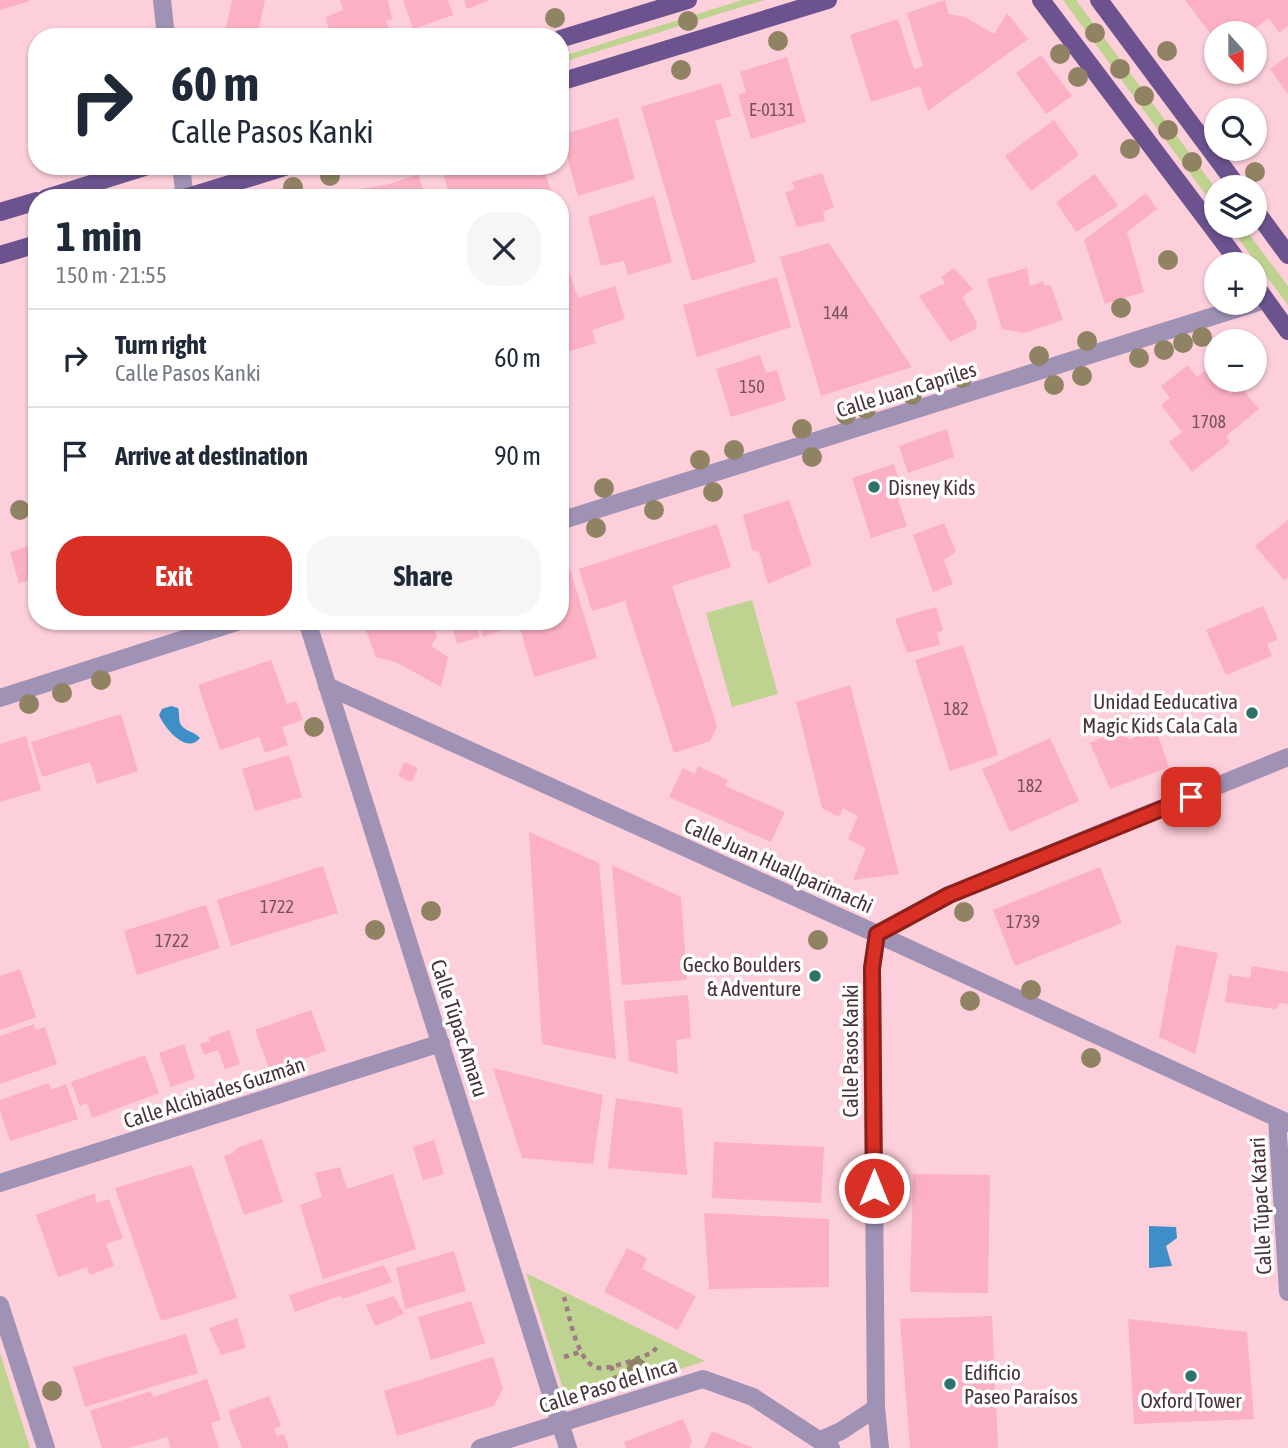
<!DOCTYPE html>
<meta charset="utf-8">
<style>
:root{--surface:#fff;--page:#f6f6f7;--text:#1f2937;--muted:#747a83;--line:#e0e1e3;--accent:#d93025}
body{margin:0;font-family:"Asap Condensed",sans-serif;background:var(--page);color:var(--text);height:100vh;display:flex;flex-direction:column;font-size:26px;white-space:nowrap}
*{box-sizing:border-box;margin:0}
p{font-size:23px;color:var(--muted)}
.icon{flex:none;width:38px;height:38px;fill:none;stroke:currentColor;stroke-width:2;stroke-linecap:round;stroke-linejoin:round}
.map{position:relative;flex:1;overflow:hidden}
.sheet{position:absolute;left:28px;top:189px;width:541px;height:441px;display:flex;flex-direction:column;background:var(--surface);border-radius:28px;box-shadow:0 2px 5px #0004}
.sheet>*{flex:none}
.banner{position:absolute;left:28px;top:28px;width:541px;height:147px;border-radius:28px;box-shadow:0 2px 5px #0004;background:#fff;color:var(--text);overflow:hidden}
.needle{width:46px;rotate:159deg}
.buttons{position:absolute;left:1204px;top:21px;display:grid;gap:14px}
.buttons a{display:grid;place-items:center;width:63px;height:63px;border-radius:50%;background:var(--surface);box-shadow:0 2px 5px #0004;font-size:35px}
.pin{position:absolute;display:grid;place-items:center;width:60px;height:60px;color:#fff;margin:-30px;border-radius:14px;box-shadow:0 4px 10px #0006}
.me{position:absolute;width:77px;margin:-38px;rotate:0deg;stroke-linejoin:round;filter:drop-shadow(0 0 5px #0008)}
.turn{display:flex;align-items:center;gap:24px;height:147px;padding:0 28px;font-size:32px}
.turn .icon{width:91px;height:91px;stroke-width:2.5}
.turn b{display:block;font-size:49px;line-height:60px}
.round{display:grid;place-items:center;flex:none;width:74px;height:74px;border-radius:28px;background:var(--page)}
.summary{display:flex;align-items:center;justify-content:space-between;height:119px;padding:0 28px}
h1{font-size:42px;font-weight:700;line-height:52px}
.primary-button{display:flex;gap:14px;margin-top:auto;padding:14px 28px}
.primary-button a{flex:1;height:80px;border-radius:28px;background:var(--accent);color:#fff;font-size:28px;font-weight:700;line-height:80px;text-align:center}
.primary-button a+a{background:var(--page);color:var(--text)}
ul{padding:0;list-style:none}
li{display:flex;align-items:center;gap:21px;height:98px;padding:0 28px;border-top:2px solid var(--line)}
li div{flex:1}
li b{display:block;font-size:26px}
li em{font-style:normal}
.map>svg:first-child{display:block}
.green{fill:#bfd391}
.water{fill:#3e8fc7}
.building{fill:#fcb0c4}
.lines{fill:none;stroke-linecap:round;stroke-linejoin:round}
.path{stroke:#9e7c84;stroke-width:4.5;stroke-dasharray:5 5;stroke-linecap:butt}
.street{stroke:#9f92b5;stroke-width:18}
.primary{stroke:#6c538f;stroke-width:18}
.tree{fill:#908363}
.route-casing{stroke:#8d1f18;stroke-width:18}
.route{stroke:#d93025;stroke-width:12}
.poi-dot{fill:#2d7368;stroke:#fefefe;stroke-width:2.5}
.labels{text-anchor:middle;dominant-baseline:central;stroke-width:7;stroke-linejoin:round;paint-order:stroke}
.number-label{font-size:18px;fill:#76525b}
.street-label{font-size:21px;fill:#493238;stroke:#fefefe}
.poi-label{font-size:21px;fill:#493238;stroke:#fefefe;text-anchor:start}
</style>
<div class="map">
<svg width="1288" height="1448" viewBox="0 0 1288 1448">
<rect width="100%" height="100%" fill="#fdcfda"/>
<path class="green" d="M742 0H764L560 63V57Z
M1063 0H1076L1216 189V209Z
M1229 226H1243L1288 286V305Z
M752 600 778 694 732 707 706 613Z
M526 1273 705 1361 582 1401H573L564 1392Z
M0 1353 30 1448H0Z"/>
<path class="water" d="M171 706 178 708C180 714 178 720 181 725 185 731 195 732 200 738 187 755 165 729 159 715L162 709Z
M1149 1226 1176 1227 1177 1238 1166 1246 1172 1266 1149 1268Z"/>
<path class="building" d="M0 0H29L30 1 0 10Z
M232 0H265L257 37H224Z
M340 0H388L392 19 386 21 390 32 377 37H330L326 17 343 10Z
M403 0H448L453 15 413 29Z
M464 0H490L467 9Z
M945 0 949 14 965 17 994 34 1007 13 1028 39 928 111 920 86 871 102 850 35 898 19 914 69 923 66 907 13Z
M1185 0H1288V26L1279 33 1269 18 1249 33H1216V41Z
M1041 55 1072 96 1046 114 1016 73Z
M1288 56V94L1270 69Z
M787 57 806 122 751 139 738 95 746 92 740 72Z
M721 83 731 116 715 121 756 262 692 281 641 107Z
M618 118 635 179 578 196 561 135Z
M1054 120 1079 155 1031 191 1005 156Z
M463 166H543L553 198H450L443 173Z
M822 173 834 207 823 212 825 221 797 227 785 193 795 189 792 182Z
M418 174 426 198H338L350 191 390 184Z
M1095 174 1118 206 1076 232 1056 202Z
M1146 193 1157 209 1127 232 1144 292 1105 304 1084 240Z
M654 196 672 262 628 275 624 261 601 266 588 217Z
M829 243 912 367 821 396 780 257Z
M560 244 578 298 615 286 625 319 592 330 596 343 560 354Z
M954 268 973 289 962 297 977 322 976 329 950 342 919 296 945 283 941 277Z
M1027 268 1030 286 1043 281 1044 285 1051 286 1063 320 1024 333 1002 329 987 279Z
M777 277 791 327 697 357 683 305Z
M37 335V357L27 352Z
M760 355 766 373 777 370 786 400 731 417 716 369Z
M1188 365 1197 377 1209 368 1230 394 1240 386 1259 409 1226 436 1230 442 1192 472 1169 442 1182 432 1161 405 1170 398 1161 386Z
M947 429 954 457 908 473 899 446Z
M894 464 903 494 898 500 907 526 871 538 852 478Z
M789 500 812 565 768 584 759 552 752 550 743 515Z
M1288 520V577L1284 580 1255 546Z
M944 523 956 552 944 560 953 584 933 592 913 535Z
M717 524 731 567 672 586 717 726 710 741 674 753 625 601 592 611 579 569Z
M37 544V561L34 562 37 577 19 583 10 552Z
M570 569 597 658 534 677 518 621H560V572Z
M1263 606 1278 639 1267 644 1272 656 1226 675 1206 630Z
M936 607 943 630 937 633 940 645 907 653 895 619Z
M390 621H431L437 637 431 646 448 657 441 687 396 662 376 657 366 630Z
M441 621H475L480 637 457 644 451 623 442 626Z
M478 621H514L515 625 483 637Z
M963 645 998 755 950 771 915 660Z
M271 660 287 704 296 701 303 720 282 727 288 745 265 753 259 737 220 750 198 685Z
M850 685 899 874 853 880 866 848 848 839 858 816 843 808 839 817 822 808 796 702Z
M121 714 138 771 97 784 90 762 42 777 31 742Z
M1124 728 1129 740 1155 728 1169 767 1110 789 1090 743Z
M26 736 41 790 0 802V744Z
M1050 738 1079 801 1010 832 982 769Z
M289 755 302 797 255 811 242 769Z
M404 762 418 768 412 782 398 776Z
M698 766 728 780 725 786 785 812 771 842 669 797 683 768 695 774Z
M529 832 599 863 616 1059 542 1044Z
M612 865 681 897 687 980 622 985Z
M323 866 338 913 231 946 217 900Z
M1100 867 1122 923 1015 966 993 910Z
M206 905 220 948 137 975 124 931Z
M1176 945 1218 953 1195 1054 1159 1037Z
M1252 966 1288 972V1004L1280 1003 1276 1009 1225 1002 1229 975 1250 978Z
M20 969 36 1017 0 1030V976Z
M688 995 691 1038 676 1040 678 1074 629 1061 624 1001Z
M311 1010 326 1051 270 1071 255 1030Z
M34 1024 36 1030 45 1027 57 1064 0 1084V1036Z
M229 1030 240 1064 225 1069 218 1050 204 1055 200 1044 210 1041 208 1038Z
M184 1044 195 1078 171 1087 159 1053Z
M145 1055 159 1093 92 1118 87 1103 80 1106 71 1082Z
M493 1068 603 1095 593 1164 522 1158Z
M49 1083 51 1090 66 1084 78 1119 10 1141 0 1111V1100Z
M616 1098 682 1108 687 1175 608 1168Z
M262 1139 283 1202 244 1215 224 1156 233 1153 237 1148Z
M434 1140 444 1174 423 1180 413 1147Z
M714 1142 824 1147 821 1203 712 1198Z
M192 1165 237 1298 161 1321 115 1188Z
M340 1167 347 1189 393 1174 416 1249 323 1279 300 1205 322 1197 315 1173Z
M913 1174 990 1175 988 1293 910 1292Z
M95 1193 96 1203 109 1199 123 1238 106 1244 114 1266 90 1275 87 1267 58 1277 36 1215Z
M704 1213 829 1219V1287L709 1289Z
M627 1248 647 1258 642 1269 696 1296 678 1330 604 1292Z
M454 1251 466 1291 405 1309 396 1268Z
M384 1265 392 1282 343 1299 339 1296 295 1312 289 1295Z
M394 1296 404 1314 375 1326 366 1305Z
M471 1301 485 1343 431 1360 418 1317Z
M992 1316 998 1448H910L900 1319Z
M237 1318 246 1348 221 1355 209 1328Z
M1128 1319 1247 1332 1254 1419 1134 1424Z
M186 1334 198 1373 85 1407 73 1367Z
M493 1357 503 1389 494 1406 397 1436 384 1391Z
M207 1379 221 1420 211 1423 219 1448H171L167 1437 129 1448H102L90 1411 151 1391 153 1397Z
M269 1396 281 1426 274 1429 277 1436 284 1434 289 1448H242L228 1411Z
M683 1419 692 1441 689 1448H626L624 1442Z
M712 1431 753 1448H704Z"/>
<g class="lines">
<path class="path" d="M564 1297C570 1317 578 1372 604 1368 620 1366 637 1358 652 1353L657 1347
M564 1357 580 1352
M611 1366 617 1383"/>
<path class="street" d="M162 0 166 37
M181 166 185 198
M560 521 1265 300
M307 621 568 1448
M327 686 877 934 1288 1123
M0 698 240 621
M1277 1118 1288 1292
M0 1183 441 1043
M0 1305 46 1448
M821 1440 841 1431 876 1408
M480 1448 703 1379 753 1397 831 1448
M880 1448 876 1408 872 968 877 934 949 895 1288 757"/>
<path class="primary" d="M1041 0 1240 264
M1099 0 1238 187
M560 39 688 0
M560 82 828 0
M46 198 148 166
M184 198 288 166
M1255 210 1288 255
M0 212 37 201
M0 255 37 244
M1255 285 1288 331"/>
</g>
<g class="tree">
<circle cx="555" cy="18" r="10"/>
<circle cx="688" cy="21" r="10"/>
<circle cx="1095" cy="33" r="10"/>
<circle cx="778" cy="41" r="10"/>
<circle cx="1167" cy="51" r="10"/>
<circle cx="1060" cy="54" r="10"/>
<circle cx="1120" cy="69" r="10"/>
<circle cx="681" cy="70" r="10"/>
<circle cx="1078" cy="77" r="10"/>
<circle cx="1144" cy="96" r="10"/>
<circle cx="1168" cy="130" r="10"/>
<circle cx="1130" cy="149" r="10"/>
<circle cx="1192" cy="162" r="10"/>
<circle cx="1255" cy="172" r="10"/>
<circle cx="330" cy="176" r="10"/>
<circle cx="293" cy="187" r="10"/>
<circle cx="1168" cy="260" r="10"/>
<circle cx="1121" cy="308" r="10"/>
<circle cx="1202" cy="337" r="10"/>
<circle cx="1087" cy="341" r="10"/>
<circle cx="1183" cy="343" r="10"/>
<circle cx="1164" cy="350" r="10"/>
<circle cx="1039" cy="356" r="10"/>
<circle cx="1139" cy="358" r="10"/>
<circle cx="1082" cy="376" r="10"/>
<circle cx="962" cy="378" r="10"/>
<circle cx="1054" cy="385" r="10"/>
<circle cx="912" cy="395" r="10"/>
<circle cx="866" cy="409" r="10"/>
<circle cx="846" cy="415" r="10"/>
<circle cx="802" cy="429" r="10"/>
<circle cx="734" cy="450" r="10"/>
<circle cx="812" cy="457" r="10"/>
<circle cx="700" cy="460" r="10"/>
<circle cx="604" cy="488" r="10"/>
<circle cx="713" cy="492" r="10"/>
<circle cx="20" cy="510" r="10"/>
<circle cx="654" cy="510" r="10"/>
<circle cx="596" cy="528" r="10"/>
<circle cx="101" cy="680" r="10"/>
<circle cx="62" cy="693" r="10"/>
<circle cx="29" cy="704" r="10"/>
<circle cx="314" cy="727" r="10"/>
<circle cx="431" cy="911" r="10"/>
<circle cx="964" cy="912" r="10"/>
<circle cx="375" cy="930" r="10"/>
<circle cx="818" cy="940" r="10"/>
<circle cx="1031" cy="990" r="10"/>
<circle cx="970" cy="1001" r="10"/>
<circle cx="1091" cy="1058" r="10"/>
<circle cx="637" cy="1368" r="10"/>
<circle cx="52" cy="1391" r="10"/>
</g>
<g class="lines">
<g class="route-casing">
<path id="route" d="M874 1188 872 968 877 934 949 895 1191 797"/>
</g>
<use href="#route" class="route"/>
</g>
<g class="poi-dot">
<circle cx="874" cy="487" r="7"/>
<circle cx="1252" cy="713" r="7"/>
<circle cx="815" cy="976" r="7"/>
<circle cx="1191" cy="1376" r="7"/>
<circle cx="950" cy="1384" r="7"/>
</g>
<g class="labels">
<g class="number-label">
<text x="772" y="109">E-0131</text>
<text x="836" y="312">144</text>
<text x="752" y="386">150</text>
<text x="1209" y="421">1708</text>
<text x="956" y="708">182</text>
<text x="1030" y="785">182</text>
<text x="277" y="906">1722</text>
<text x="1023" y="921">1739</text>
<text x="172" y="940">1722</text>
</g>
<g class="street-label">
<text transform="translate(906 389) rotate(-17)">Calle Juan Capriles</text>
<text transform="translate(779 865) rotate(24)">Calle Juan Huallparimachi</text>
<text transform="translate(460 1028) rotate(72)">Calle Túpac Amaru</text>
<text transform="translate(850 1051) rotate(-90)">Calle Pasos Kanki</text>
<text transform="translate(214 1092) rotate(-18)">Calle Alcibiades Guzmán</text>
<text transform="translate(1260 1206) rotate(-93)">Calle Túpac Katari</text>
<text transform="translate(608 1385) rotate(-17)">Calle Paso del Inca</text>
</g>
<g class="poi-label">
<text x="888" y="487">Disney Kids</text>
<text x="1238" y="701" text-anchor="end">Unidad Eeducativa<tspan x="1238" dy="24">Magic Kids Cala Cala</tspan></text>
<text x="801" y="964" text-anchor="end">Gecko Boulders<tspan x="801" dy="24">&amp; Adventure</tspan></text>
<text x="964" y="1372">Edificio<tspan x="964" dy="24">Paseo Paraísos</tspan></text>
<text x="1191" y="1400" text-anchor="middle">Oxford Tower</text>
</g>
</g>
</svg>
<div class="buttons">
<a><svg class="needle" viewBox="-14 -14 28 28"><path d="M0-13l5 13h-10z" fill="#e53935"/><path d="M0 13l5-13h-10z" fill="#747a83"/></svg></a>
<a><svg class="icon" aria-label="search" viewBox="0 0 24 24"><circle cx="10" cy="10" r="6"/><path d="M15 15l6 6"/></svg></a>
<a><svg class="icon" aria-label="layers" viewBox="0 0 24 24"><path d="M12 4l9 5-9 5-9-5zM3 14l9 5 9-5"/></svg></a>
<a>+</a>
<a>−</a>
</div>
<div class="pin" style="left:1191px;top:797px;background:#d93025"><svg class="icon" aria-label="arrive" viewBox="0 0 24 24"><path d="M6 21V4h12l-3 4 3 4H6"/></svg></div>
<svg class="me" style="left:874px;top:1188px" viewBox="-20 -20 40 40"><circle r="17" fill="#d93025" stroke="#fff" stroke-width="3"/><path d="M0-11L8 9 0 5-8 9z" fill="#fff"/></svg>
<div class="banner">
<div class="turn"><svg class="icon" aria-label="right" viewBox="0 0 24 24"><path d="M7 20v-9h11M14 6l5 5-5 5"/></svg><div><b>60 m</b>Calle Pasos Kanki</div></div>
</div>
<section class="sheet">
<div class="summary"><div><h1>1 min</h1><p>150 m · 21:55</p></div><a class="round"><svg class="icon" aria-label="close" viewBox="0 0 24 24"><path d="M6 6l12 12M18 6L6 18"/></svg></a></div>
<ul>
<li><svg class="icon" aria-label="right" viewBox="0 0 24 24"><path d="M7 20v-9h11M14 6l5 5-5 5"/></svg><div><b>Turn right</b><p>Calle Pasos Kanki</p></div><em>60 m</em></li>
<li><svg class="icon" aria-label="arrive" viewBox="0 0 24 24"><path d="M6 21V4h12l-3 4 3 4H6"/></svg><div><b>Arrive at destination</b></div><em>90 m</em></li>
</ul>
<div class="primary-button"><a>Exit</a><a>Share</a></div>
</section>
</div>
